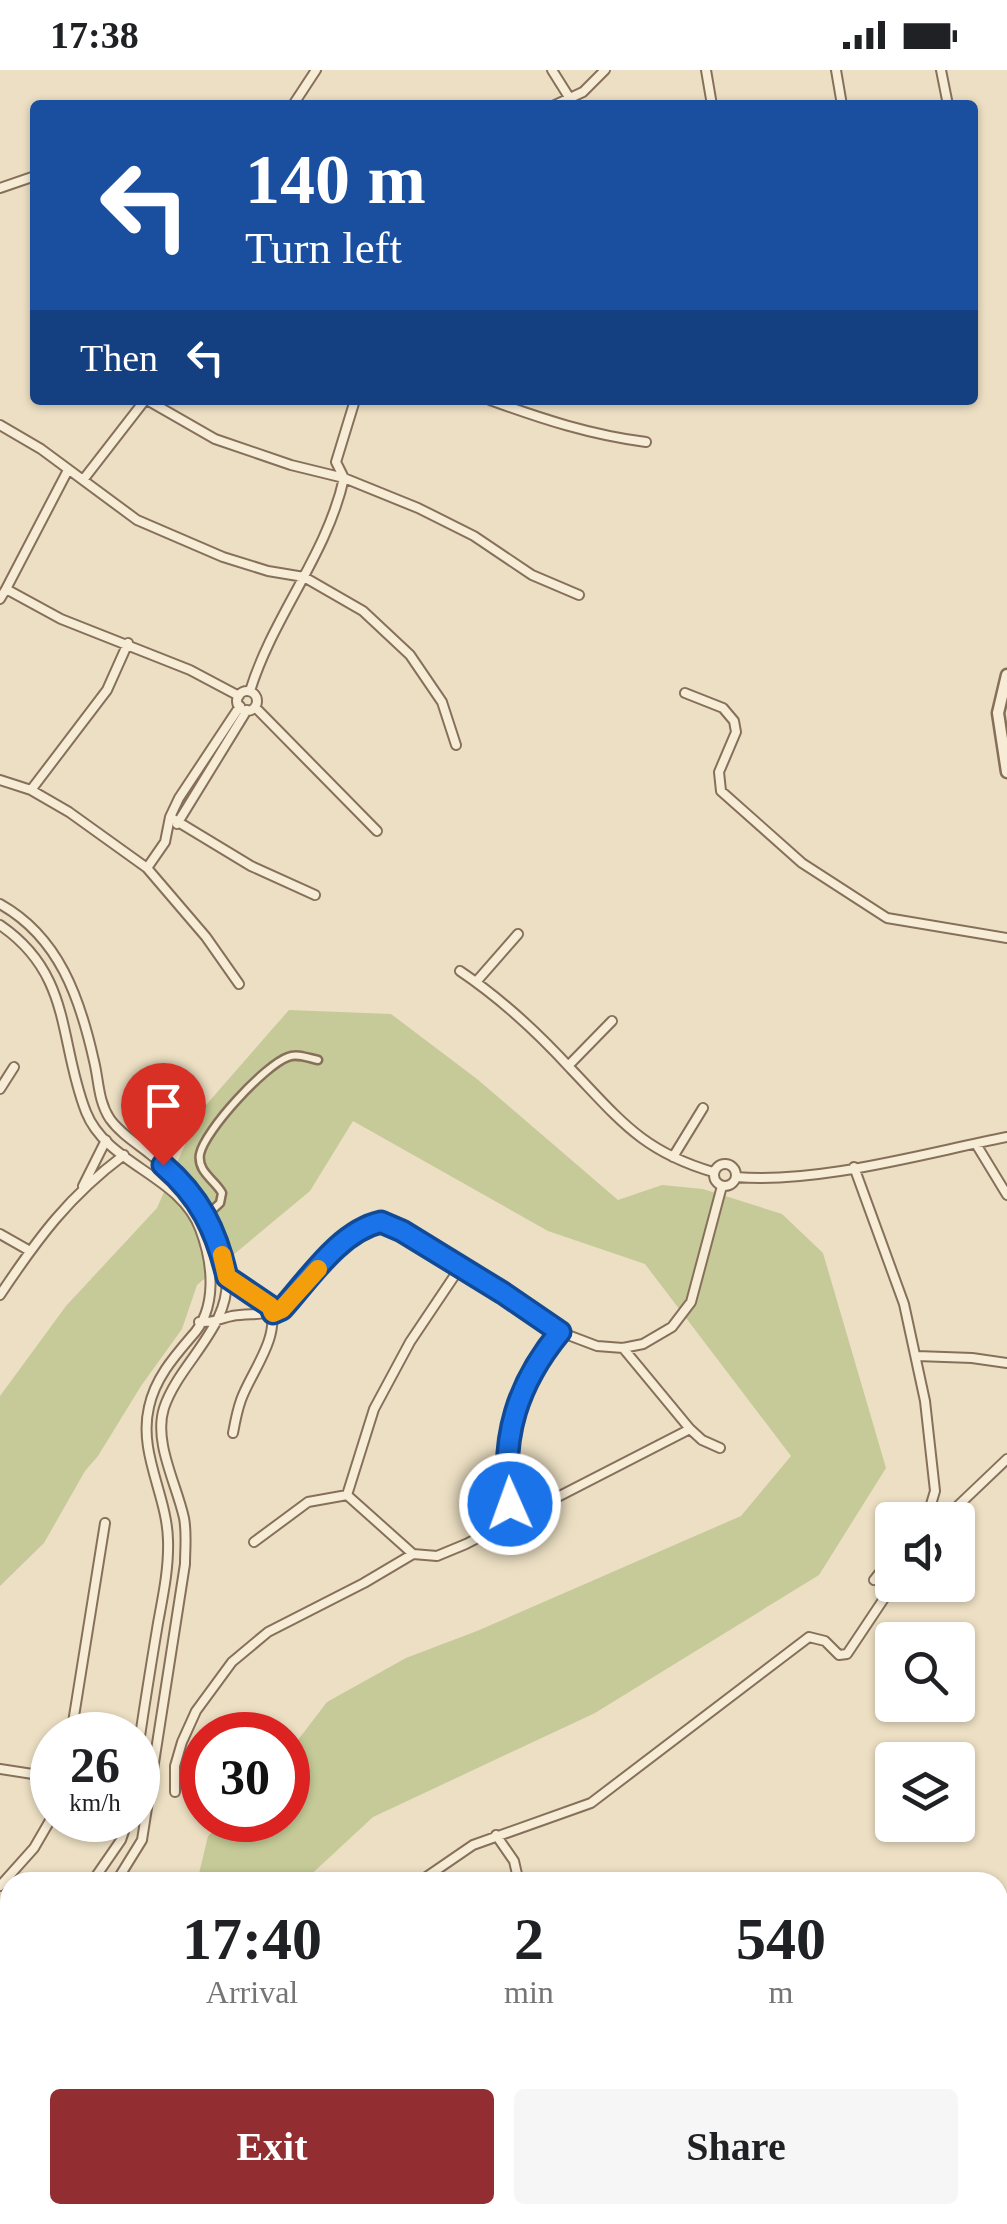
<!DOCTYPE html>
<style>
:root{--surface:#fff;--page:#f6f6f6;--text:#202124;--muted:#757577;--accent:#922d31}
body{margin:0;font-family:"Times New Roman",serif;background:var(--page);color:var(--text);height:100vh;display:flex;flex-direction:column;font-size:38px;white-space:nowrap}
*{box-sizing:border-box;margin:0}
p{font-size:32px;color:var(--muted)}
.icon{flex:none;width:55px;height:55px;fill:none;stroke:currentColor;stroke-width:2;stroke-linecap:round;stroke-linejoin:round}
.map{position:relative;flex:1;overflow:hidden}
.side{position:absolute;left:0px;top:1802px;width:1008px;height:352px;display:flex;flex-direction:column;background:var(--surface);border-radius:30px 30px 0 0;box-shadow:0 2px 8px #0004}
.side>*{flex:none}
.top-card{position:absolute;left:30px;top:30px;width:948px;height:305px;border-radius:10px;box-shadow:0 2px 8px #0004;background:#1a4fa0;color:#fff;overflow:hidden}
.buttons{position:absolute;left:875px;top:1432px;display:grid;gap:20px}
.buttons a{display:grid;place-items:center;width:100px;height:100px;border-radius:10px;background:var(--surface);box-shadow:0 2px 8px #0004;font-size:50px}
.speed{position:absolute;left:30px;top:1642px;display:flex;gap:20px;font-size:50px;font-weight:700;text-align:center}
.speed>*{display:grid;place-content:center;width:130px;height:130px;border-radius:50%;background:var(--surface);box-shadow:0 2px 8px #0004;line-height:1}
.speed small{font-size:25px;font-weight:400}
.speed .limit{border:15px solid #d22;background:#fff;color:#111}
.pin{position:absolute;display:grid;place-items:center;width:85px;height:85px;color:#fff;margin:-102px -42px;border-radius:50% 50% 50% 0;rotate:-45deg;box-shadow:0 0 10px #0007}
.pin .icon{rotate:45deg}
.me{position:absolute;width:110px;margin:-55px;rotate:358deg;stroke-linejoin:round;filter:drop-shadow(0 0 8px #0008)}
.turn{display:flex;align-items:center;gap:35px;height:210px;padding:0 50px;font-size:45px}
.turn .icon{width:130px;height:130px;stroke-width:2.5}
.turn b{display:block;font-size:70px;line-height:85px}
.then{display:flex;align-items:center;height:95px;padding:0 50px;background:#0003;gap:20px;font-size:38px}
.eta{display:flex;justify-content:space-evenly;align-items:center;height:170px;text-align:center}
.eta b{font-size:60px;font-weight:600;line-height:70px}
.button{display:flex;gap:20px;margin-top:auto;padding:20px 50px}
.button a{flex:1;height:115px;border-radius:10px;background:var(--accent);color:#fff;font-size:40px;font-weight:600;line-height:115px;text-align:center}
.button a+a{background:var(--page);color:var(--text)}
.status{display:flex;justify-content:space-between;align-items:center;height:70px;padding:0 50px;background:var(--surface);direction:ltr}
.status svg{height:28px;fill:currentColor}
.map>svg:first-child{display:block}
.green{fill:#c5ca98}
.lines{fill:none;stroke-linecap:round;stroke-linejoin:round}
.pedestrian-casing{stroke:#86705b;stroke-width:11}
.minor-casing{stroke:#86705b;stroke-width:12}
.tertiary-casing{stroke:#86705b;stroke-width:15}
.pedestrian{stroke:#f7ecd6;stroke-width:6}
.minor{stroke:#f7ecd6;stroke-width:8}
.tertiary{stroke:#f7ecd6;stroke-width:10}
.route-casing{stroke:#114b97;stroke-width:25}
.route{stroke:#1a73e8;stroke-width:18}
.slow{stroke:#f59e0b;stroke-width:18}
</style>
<div class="status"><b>17:38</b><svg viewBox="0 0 49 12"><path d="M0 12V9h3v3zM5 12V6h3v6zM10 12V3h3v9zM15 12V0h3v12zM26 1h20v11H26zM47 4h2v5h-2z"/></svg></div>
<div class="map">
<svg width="1007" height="2154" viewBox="0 0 1007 2154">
<rect width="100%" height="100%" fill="#ecdfc3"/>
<path class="green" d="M289 940 391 944 477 1009 618 1130 662 1115 703 1119 782 1144 823 1183 886 1398 819 1505 595 1643 373 1747 303 1812H197L208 1766 225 1750H288V1683L327 1632 406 1588 477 1561 741 1446 791 1386 645 1194 548 1161 353 1051 310 1121 197 1215 182 1259 141 1316 98 1386 85 1401 44 1473 0 1516V1326L66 1236 157 1138 199 1043Z"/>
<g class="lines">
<g class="pedestrian-casing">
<path id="pedestrian" d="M207 1145 220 1133 222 1123C215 1110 197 1102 200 1084 205 1060 265 995 288 987 297 983 308 988 318 990"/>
</g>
<g class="minor-casing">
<path id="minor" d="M552 0 574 35
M706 0 712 35
M836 0 842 35
M941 0 948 35
M293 35 316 0
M555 35 583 22 605 0
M0 118 35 106
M147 330 215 369 291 395 344 408 418 438 474 466 532 505 579 525
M490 330C542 349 591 365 646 372
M0 355 41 379 137 450 223 487 268 501 304 507 363 541 410 585 442 632 456 675
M83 410 145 330
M6 519 68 400
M0 529 6 519 61 549 190 600 239 626
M250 621C273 546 327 485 344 408L336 392 355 330
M237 631a10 10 0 1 1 20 0a10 10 0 1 1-20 0Z
M685 623 723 638 734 651 736 662 719 702 721 721 802 793 887 848 1007 868
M255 637 377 761
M0 710 31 720 69 742 147 798 206 867 239 914
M31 720 107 620 128 573
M170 747 251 796 315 825
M177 754 247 640
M147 798 165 772 170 747 179 728 240 636
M0 834C59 867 80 928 94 991 99 1011 98 1031 110 1049 120 1063 136 1073 150 1084 190 1116 217 1150 226 1202 234 1255 179 1292 164 1338 153 1372 177 1415 184 1448 187 1463 185 1479 185 1494L142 1770 116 1812
M0 855C73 905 58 971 86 1042 107 1095 180 1105 200 1159 213 1193 218 1239 191 1267 173 1288 155 1309 149 1337 138 1383 167 1425 168 1470 169 1498 163 1526 158 1553 151 1595 144 1638 138 1680
M460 901C500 928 539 964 571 999 620 1050 642 1081 713 1102
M476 912 518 864
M568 996 612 951
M0 1019 14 997
M976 1074 1007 1125
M673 1087 703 1038
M714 1105a11 11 0 1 1 22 0a11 11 0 1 1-22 0Z
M854 1097 904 1234 925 1331 935 1421 929 1441 922 1450
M736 1107C819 1114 925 1083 1007 1067
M83 1116 106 1070
M0 1164 30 1181
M211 1197 270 1236C281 1267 251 1302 241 1330 237 1341 235 1352 233 1363
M0 1225C38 1168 69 1126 124 1085
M199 1252C213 1253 219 1249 232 1246 249 1243 266 1246 283 1239 309 1209 341 1161 381 1152L403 1161 503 1223 560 1262 597 1276 623 1278 643 1274 672 1257 691 1232 722 1116
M623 1278 690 1359 702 1370 720 1378
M917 1286 972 1288 1007 1293
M515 1447C489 1383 519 1312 560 1262
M943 1450 1007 1389
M254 1472 308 1432 347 1425
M413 1484 347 1425 374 1339 410 1272 459 1199
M874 1510 892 1487
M71 1665 105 1453
M0 1699 52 1707
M175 1722V1696L182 1672 196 1641 232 1592 268 1562 364 1513 413 1484 437 1486 466 1474 690 1359
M496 1765 514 1791 517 1804 510 1812
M92 1812 121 1770 128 1750
M419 1812 473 1775 591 1733 809 1567 825 1571 839 1585 847 1584 893 1515
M0 1816 34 1778 52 1747
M0 1921 10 1909
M0 1952 10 1936
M8 2154 11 2145
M244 2154 248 2145
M349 2154 352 2145"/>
</g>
<g class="tertiary-casing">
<path id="tertiary" d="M1007 605 998 643 1007 702"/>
</g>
<use href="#pedestrian" class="pedestrian"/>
<use href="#minor" class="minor"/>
<use href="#tertiary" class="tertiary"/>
</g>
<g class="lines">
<g class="route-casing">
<path id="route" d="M163 1095C200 1127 216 1160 227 1207L270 1236 273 1243 282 1239C309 1209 340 1161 381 1152L402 1161 503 1223 560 1262C518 1313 500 1367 510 1434"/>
</g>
<use href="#route" class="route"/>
<path class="slow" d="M222 1185 227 1207 270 1236 273 1243 282 1239 318 1199"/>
</g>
</svg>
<div class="buttons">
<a><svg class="icon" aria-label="sound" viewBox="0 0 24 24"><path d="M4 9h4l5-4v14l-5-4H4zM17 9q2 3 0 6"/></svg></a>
<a><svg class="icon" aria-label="search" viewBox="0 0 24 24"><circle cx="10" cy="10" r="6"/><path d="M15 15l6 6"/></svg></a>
<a><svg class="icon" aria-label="layers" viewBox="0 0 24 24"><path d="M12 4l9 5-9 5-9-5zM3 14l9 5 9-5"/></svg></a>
</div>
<div class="speed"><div>26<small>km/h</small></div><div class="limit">30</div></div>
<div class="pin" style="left:163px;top:1095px;background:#d93025"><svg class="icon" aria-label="arrive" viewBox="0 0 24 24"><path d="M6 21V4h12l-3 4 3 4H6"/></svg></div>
<svg class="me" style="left:510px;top:1434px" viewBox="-20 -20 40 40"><circle r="17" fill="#1a73e8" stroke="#fff" stroke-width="3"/><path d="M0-11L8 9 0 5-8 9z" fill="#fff"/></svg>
<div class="top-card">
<div class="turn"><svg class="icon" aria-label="left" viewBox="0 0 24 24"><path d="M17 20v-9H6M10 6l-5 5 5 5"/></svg><div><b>140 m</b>Turn left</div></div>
<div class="then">Then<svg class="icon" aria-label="left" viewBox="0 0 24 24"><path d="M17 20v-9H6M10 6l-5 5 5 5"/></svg></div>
</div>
<section class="side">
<div class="eta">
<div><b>17:40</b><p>Arrival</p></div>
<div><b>2</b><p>min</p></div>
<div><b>540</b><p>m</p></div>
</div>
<div class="button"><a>Exit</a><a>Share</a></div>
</section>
</div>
